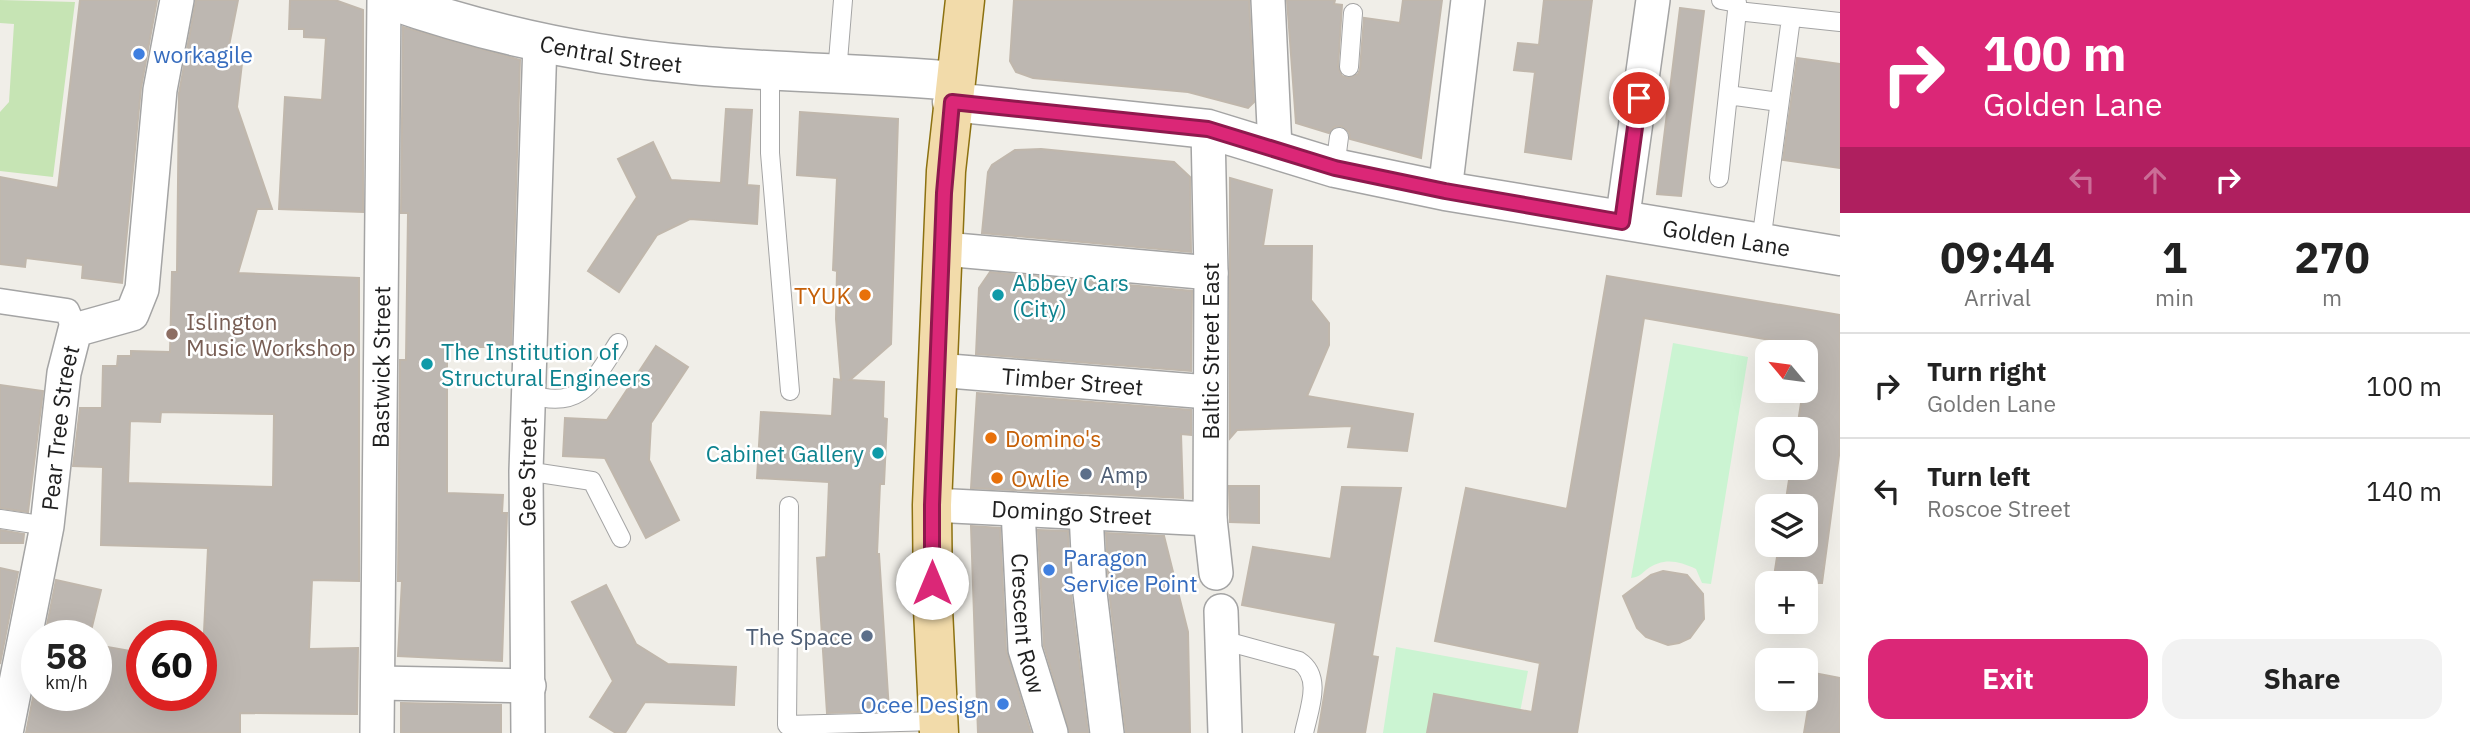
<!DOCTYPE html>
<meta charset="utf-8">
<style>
:root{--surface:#fff;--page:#f2f2f2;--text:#222;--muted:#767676;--line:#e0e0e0;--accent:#db2777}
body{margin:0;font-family:"IBM Plex Sans",sans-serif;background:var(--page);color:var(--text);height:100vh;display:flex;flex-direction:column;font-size:26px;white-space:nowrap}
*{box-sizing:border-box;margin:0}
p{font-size:23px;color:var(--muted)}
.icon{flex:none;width:38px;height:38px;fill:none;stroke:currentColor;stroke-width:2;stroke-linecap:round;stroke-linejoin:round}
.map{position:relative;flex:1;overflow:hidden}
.side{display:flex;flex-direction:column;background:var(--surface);width:630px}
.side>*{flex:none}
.top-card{background:#db2777;color:#fff;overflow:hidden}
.needle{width:46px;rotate:299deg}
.fabs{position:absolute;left:1755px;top:340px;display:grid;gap:14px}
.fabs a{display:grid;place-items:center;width:63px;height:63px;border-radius:14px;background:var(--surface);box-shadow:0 7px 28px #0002;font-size:35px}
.speed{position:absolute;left:21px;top:620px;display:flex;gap:14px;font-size:35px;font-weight:700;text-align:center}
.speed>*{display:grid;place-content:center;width:91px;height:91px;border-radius:50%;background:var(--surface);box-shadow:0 7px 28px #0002;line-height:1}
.speed small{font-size:18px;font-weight:400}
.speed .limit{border:10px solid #d22;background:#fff;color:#111}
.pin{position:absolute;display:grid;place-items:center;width:60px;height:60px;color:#fff;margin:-30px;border:4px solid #fff;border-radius:50%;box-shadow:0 2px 7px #0007}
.me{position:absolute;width:77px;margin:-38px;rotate:0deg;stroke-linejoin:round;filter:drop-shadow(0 0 5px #0008)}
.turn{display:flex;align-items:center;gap:24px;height:147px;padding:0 28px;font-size:32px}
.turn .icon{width:91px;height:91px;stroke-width:2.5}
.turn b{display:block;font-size:49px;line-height:60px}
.lanes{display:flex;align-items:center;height:66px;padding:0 28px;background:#0003;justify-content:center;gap:35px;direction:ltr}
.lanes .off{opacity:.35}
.eta{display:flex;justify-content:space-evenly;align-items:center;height:119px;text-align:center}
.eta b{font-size:42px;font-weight:800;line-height:49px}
.action{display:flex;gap:14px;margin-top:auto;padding:14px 28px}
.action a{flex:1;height:80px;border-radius:21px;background:var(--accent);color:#fff;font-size:28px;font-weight:800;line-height:80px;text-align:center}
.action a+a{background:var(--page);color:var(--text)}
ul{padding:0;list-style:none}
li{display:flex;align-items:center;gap:21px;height:105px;padding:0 28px;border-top:2px solid var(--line)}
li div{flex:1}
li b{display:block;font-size:26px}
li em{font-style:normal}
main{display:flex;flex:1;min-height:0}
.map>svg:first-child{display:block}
.grass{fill:#c6e4b4}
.park{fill:#cbf4d2}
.building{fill:#bdb7b1;stroke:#c0b7ac;stroke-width:2;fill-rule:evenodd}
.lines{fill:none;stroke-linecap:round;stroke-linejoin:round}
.service-casing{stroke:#a4a4a4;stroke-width:20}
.pedestrian-casing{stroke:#a4a4a4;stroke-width:27}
.minor-casing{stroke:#a4a4a4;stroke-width:36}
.tertiary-casing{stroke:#a4a4a4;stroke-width:41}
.primary-casing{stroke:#8c7110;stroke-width:41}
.service{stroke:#fff;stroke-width:18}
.pedestrian{stroke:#fff;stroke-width:24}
.minor{stroke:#fff;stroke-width:33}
.tertiary{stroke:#fff;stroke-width:38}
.primary{stroke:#f2dbaa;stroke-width:38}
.route-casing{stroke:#8e194d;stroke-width:18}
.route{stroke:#db2777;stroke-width:12}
.shop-dot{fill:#3f7fe0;stroke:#fff;stroke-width:2.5}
.food-dot{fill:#e8710a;stroke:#fff;stroke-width:2.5}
.culture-dot{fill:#0f9aa8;stroke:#fff;stroke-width:2.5}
.education-dot{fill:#8d6e63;stroke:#fff;stroke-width:2.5}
.service-dot{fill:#5c6f8a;stroke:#fff;stroke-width:2.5}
.labels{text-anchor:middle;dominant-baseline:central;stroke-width:5;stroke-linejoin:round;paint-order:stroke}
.street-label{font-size:23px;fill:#202020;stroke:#fff}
.shop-label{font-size:23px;fill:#366cbe;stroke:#fff;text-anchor:start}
.culture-label{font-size:23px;fill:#0d838f;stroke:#fff;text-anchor:start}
.food-label{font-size:23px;fill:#c56008;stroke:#fff;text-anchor:start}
.education-label{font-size:23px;fill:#785e54;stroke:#fff;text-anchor:start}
.service-label{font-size:23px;fill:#4e5e75;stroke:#fff;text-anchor:start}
</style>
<main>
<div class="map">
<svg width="1840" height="733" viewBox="0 0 1840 733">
<rect width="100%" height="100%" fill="#f0eee8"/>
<path class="grass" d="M0 0 75 2 53 177 0 171V112L9 102 14 24 0 23Z"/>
<path class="park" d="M1673 343 1748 357 1711 584 1702 583 1696 569C1678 561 1664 557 1646 570 1640 575 1639 577 1631 578Z
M1396 647 1528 671 1516 733H1383Z"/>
<path class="building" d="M80 0H157L141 88 122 283 82 278 83 265 26 258 25 267 0 264V177L58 188Z
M196 0H238L226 61 242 63 237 107 272 209H257L238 273 359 278V581L312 580 309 649 358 648 357 714 240 713V733H26L37 677V695H96V645L142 653V695H201L208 548 101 545 103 467 73 466 80 408H102L103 366H117L118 356H131V351L170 352 172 272H177L179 93ZM161 412 274 414 273 487 128 483 130 421 160 422Z
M290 0H335L363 10V212L279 209 285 97 322 100 326 38 304 37V29H289Z
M1014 0H1249L1254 102 1248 108 1188 92 1033 78 1016 72 1010 61Z
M1287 0H1335L1334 4 1342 5 1338 67 1342 76 1349 78 1358 74 1360 69 1364 18 1400 23 1403 0H1442L1421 158 1350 139 1349 132 1341 126 1334 127 1329 133 1296 123Z
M1544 0H1592L1571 159 1525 152 1535 72 1514 70 1518 43 1539 45Z
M1680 8 1704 11 1681 196 1657 194Z
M403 27 520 60 511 347H447V493L503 495 502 513H507L502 661 398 656 402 581H398L400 360H406L408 213H401Z
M1797 58 1840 64V168L1783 160Z
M726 109 752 110 747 185 759 186 757 224 690 219 657 235 619 292 588 271 637 197 618 159 653 142 671 180 721 183Z
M800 112 898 119 891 344 850 380 884 382 883 418 887 419 884 484H880L877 554H879L889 711 827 713 817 558 826 557 829 482 757 478 761 412 832 416 834 379 841 380 836 319 837 271 833 270 837 178 797 175Z
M1041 149 1174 162 1190 177 1191 252 982 233 988 172 992 165 1015 150Z
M1230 178 1272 190 1263 246H1312L1311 300 1329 323V345L1307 396 1413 414 1407 451 1348 447 1352 426 1237 430 1230 438Z
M990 272 1192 291 1191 371 976 354 979 288Z
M1607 276 1840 315V448L1822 583H1773L1779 544H1806V506H1785L1791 467H1806V429H1797L1803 390H1806L1810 347 1644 318 1577 733H1427L1434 694 1532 712 1540 663 1435 641 1466 488 1567 509Z
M656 346 688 367 651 423 649 460 679 520 646 538 605 458 563 456 565 418 607 420Z
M0 385 43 391 28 512 0 508Z
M977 393 1191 410V435L1181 434 1183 498 971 488Z
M1229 486H1259V523L1230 522Z
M1342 487 1401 488 1372 656 1378 657 1365 733H1318L1336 623 1242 605 1253 547 1331 559Z
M971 526 1000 528 1006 650 1031 733H978Z
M0 530 24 534 23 543H0Z
M1038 530 1068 531 1071 595 1088 733H1070L1044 646Z
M1106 533 1164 536 1188 632 1190 733H1126L1109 591Z
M0 568 18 572 0 664Z
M1663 571 1687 575 1703 594 1704 619 1690 638 1679 643 1668 645 1646 637 1637 628 1623 596 1651 575Z
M56 580 101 590 90 635H45Z
M606 585 636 644 668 664 736 667 734 705 645 702 625 733H616L590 717 613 681 572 602Z
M1814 673 1840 678V733H1804Z
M401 703 501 705V733H401Z"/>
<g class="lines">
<g class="service-casing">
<path id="service" d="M1737 11 1840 22
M1349 67 1353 13
M770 69V153L790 391
M837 73 843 0
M1728 95 1779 102
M1335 168 1339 137
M1719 178 1737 11V3L1721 0
M1761 242 1791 18
M529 394C580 411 593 382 618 343
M526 471 592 481 621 538
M789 506 787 725 938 721
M0 519 47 526
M1222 640 1299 661C1323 677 1309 709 1304 733"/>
</g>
<g class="pedestrian-casing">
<path id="pedestrian" d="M0 301 67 311 75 330"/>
</g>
<g class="minor-casing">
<g id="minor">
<path d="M1268 0 1275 148"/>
<path d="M1208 129 1211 273 1210 519 1216 573"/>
<path d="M1445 191 1468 0"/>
<path d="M1622 222 1653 0"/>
<path d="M944 249 1211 273"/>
<path id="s1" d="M937 370 1208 392"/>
<path id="s2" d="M932 505 1210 519"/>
<path id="s3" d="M1018 510 1025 649 1051 733"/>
<path d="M1086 513 1090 593 1107 733"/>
<path d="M1221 611 1225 733"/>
<path d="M379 683 529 686"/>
<path id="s4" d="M6 733 47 526 64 373 75 330 132 314 142 289 160 90 177 0"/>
<path id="s5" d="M377 733 384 0"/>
<path id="s6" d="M528 733 526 471 540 42"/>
</g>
</g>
<g class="tertiary-casing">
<g id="tertiary">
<path id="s7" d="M390 0C487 34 590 56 693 65 779 73 867 73 954 81"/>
<path id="s8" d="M952 102 1208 129 1335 168 1445 191 1840 256"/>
</g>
</g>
<g class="primary-casing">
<path id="primary" d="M939 733 933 609 932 505 946 171 965 0"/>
</g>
<use href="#service" class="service"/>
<use href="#pedestrian" class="pedestrian"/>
<use href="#minor" class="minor"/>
<use href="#tertiary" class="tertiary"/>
<use href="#primary" class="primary"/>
</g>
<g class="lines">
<g class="route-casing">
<path id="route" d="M932 583V505L944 193 952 102 1208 129 1335 168 1445 191 1622 222 1639 98"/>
</g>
<use href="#route" class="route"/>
</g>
<g class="shop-dot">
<circle cx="139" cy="54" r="7"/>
<circle cx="1049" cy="570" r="7"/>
<circle cx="1003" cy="704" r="7"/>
</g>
<g class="food-dot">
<circle cx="865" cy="295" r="7"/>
<circle cx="991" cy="438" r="7"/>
<circle cx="997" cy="478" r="7"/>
</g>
<g class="culture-dot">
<circle cx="998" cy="295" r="7"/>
<circle cx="427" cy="364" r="7"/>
<circle cx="878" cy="453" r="7"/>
</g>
<circle class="education-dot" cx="172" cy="334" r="7"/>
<g class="service-dot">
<circle cx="1086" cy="474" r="7"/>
<circle cx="867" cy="636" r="7"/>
</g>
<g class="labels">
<g class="street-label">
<text stroke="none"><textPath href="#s7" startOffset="228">Central Street</textPath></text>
<text stroke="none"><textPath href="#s8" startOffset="788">Golden Lane</textPath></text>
<text transform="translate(1210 351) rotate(-90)">Baltic Street East</text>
<text stroke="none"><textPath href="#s5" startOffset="366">Bastwick Street</textPath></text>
<text stroke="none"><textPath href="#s1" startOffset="136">Timber Street</textPath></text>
<text stroke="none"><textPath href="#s4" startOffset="310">Pear Tree Street</textPath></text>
<text stroke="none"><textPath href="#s6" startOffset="261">Gee Street</textPath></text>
<text stroke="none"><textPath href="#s2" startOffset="140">Domingo Street</textPath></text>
<text stroke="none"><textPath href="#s3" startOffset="114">Crescent Row</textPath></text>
</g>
<g class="shop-label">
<text x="153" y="54">workagile</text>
<text x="1063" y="557">Paragon<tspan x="1063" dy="26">Service Point</tspan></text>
<text x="989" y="704" text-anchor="end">Ocee Design</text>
</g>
<g class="culture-label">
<text x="1012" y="282">Abbey Cars<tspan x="1012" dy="26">(City)</tspan></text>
<text x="441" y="351">The Institution of<tspan x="441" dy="26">Structural Engineers</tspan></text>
<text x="864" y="453" text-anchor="end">Cabinet Gallery</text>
</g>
<g class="food-label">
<text x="851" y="295" text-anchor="end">TYUK</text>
<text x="1005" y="438">Domino's</text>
<text x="1011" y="478">Owlie</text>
</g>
<g class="education-label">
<text x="186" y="321">Islington<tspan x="186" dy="26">Music Workshop</tspan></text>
</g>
<g class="service-label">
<text x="1100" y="474">Amp</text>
<text x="853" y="636" text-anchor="end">The Space</text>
</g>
</g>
</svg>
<div class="fabs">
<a><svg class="needle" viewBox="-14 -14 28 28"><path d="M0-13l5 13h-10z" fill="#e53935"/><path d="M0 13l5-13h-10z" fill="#767676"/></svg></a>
<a><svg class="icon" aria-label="search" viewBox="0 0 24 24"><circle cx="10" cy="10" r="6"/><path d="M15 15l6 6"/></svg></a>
<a><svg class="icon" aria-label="layers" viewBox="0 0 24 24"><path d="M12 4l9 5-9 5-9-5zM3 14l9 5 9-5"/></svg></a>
<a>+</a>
<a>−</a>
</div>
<div class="speed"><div>58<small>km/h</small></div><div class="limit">60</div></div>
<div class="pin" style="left:1639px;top:98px;background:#d93025"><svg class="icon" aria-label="arrive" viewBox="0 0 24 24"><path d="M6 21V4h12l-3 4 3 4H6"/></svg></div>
<svg class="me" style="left:932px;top:583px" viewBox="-20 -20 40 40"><circle r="19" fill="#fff"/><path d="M0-13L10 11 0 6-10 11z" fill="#db2777"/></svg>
</div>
<section class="side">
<div class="top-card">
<div class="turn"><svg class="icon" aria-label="right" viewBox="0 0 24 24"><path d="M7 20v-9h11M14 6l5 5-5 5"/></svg><div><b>100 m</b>Golden Lane</div></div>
<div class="lanes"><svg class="icon off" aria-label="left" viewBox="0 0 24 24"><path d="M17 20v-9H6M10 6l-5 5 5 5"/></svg><svg class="icon off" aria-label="ahead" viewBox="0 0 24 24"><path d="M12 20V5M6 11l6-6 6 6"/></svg><svg class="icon" aria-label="right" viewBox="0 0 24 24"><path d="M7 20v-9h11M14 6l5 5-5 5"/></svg></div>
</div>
<div class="eta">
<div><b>09:44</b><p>Arrival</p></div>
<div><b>1</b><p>min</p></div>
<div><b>270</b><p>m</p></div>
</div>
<ul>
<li><svg class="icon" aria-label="right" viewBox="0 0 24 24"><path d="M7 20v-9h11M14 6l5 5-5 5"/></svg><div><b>Turn right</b><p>Golden Lane</p></div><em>100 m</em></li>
<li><svg class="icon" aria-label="left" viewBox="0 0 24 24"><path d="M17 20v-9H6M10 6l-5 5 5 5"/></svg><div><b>Turn left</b><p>Roscoe Street</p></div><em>140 m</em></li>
</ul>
<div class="action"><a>Exit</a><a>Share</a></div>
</section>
</main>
